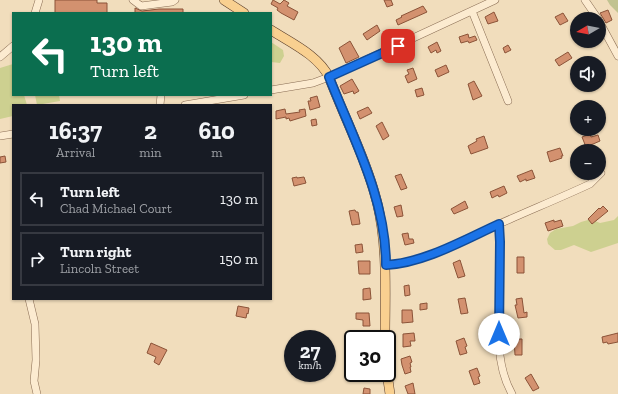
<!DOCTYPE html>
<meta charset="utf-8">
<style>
:root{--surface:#171b24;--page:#20242c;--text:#f1f3f6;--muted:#9ea1a6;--line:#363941}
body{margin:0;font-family:"Zilla Slab",serif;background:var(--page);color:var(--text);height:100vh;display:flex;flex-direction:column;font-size:15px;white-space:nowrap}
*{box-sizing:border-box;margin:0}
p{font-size:13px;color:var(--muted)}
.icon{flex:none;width:22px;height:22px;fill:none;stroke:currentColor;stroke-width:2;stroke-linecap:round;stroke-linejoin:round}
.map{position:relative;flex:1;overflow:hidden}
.drawer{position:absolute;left:12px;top:104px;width:260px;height:196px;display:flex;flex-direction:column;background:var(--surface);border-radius:0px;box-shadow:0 1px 3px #0004}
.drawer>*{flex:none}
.guide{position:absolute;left:12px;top:12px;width:260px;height:84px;border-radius:0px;box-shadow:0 1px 3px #0004;background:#0b6e4f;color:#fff;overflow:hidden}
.needle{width:26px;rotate:260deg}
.tools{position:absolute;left:570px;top:12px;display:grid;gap:8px}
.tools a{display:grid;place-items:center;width:36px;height:36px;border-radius:50%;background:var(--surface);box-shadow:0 1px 3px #0004;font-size:20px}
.speed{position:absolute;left:284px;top:330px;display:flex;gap:8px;font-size:20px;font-weight:700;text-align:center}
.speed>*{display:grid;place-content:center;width:52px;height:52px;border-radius:50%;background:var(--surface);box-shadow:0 1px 3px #0004;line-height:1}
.speed small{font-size:10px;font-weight:400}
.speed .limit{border:2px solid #111;border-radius:6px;background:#fff;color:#111}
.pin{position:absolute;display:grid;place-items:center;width:34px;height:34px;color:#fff;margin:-17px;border-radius:8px;box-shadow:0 2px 6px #0006}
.me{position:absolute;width:44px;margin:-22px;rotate:0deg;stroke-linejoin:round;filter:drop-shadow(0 0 3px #0008)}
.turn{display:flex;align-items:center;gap:14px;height:84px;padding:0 12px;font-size:18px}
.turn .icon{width:52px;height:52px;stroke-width:2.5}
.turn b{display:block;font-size:28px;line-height:34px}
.eta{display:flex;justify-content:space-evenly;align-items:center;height:68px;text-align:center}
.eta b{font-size:24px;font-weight:700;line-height:28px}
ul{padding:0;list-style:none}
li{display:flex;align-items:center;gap:12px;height:54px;margin:0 8px 6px;padding:0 4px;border:2px solid var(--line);border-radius:0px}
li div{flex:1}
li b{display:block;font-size:15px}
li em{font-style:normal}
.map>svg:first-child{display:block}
.green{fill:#cdd090}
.cemetery{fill:#c1c390}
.building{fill:#d3916f;stroke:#8b5338}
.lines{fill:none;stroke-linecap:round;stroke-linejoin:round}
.minor-casing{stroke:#8a6d54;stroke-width:8}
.major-casing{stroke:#573b29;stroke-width:10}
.minor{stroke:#fcebd0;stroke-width:7}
.major{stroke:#f9d090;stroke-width:9}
.route-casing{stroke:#114b97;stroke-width:10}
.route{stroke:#1a73e8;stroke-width:7}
</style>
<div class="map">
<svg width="618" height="394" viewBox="0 0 618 394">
<rect width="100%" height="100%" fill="#f1ddbc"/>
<path class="green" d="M271 42 283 50 284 56 280 63 271 62Z
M13 64V95H24L27 105H13V116L0 119V68Z
M35 95H59L60 101 37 105Z
M618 216V243L591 252 574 245 561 250H555L548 244 547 239 550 233 556 229 573 226 581 222 588 220H593L600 223 614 220Z"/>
<path class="cemetery" d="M607 0H618V13L610 5Z"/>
<path class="building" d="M55 0H97V3H107V13H55Z
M273 0 280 4 284 0 289 3 287 6 298 12 294 20 281 13 277 10 278 8 271 4Z
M384 0H391L393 5 387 7Z
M423 6 427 12 398 25 396 20 402 17 401 16Z
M135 8 142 11 159 9H183V13H135Z
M608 10 612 20 606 23 600 13Z
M494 12 498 21 488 24 485 17Z
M563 13 568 21 560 25 555 17Z
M377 25 380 31 367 40 363 34Z
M468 34 469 38 475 36 477 40 469 43 468 41 461 43 459 37Z
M350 41 359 57 346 63 339 48Z
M437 42 441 51 437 53 436 50 431 53 428 47Z
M508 45 511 50 505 53 503 48Z
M568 52 572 58 559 66 555 60Z
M446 65 449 72 438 77 435 70Z
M413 68 417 79 408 83 405 76 409 74 407 70Z
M352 79 359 91 354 94 353 91 344 94 340 86Z
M474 81 482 96 473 100 468 84Z
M422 88 424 95 417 97 415 90Z
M317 96 320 107 310 110 308 101H311L310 98Z
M368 107 372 113 360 119 357 112Z
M285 109 286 114 300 112 299 110 305 109 306 116 290 121 289 118 286 119V117L276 119V111Z
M316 119 317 125 312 126 311 120Z
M382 122 389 136 383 140 376 126Z
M590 134 591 137 598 135 600 141 586 147 582 137Z
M484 136 488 148 471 154 468 146 477 141 476 139Z
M560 148 563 156H561L562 158 550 162 547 152Z
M5 156 6 162 0 163V157Z
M532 170 535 178 526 181V179L520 182 517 176Z
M401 174 407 188 401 190 395 176Z
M297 177V178L304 177 306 183 294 186 292 178Z
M504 186 507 193 499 197 498 195 492 198 490 192Z
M465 201 468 208 454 214 451 209Z
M401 205 403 216 397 217 394 207Z
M603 206 608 211 592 224 588 219 599 208 600 209Z
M355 210 356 212H358L360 224 352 225 349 211Z
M554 220V222L561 220 563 226 548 231 545 223Z
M408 233 409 239H413L414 243 405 245 402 234Z
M362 244 363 252 356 253 355 245Z
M517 257H524V273H517Z
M460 260 465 276 458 278 453 263Z
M358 261H370V274H359Z
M409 285 410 295 405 296 404 286Z
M370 288 371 299 363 300V289Z
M465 298 468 313 461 314 458 299Z
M522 298 524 313 527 312V317L518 318 515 305H517L516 299Z
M427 303V309L420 310V304Z
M238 306 249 308 248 314 247 313 246 318 236 316Z
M402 310H412L413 322 402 323Z
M356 313H369L370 326H363V320L356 319Z
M414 333 415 341H410L411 346 403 347V334Z
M618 333V342L608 344 607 342 603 343 602 337Z
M464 338 467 346 465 347 467 353 460 355 456 341Z
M514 339H522V355H515Z
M151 343 167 350 159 365 154 362 156 357 147 353Z
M410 356 412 362 410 363 411 367H410L411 372 405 374 402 365 401 359Z
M477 368 480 376 478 377 480 383 474 385 469 371Z
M363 373H370V378H363Z
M531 374 539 388 533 391 525 378Z
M413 383 415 394H408L405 386Z
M364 388 370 389V394H363Z"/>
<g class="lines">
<g class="minor-casing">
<path id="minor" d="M133 0 141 6 172 2 175 0
M585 0 598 19
M472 11 508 101
M35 13 39 0
M599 21 618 56
M0 57 13 46
M271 90 313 83 329 77 495 0
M160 105 161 95
M185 105 244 95
M0 136 13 134
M499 224 500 242 499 345C500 362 503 378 512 394
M386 265C425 263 462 240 497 225 528 211 560 198 590 184L601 173
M29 299 35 324 36 360 34 381 37 394"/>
</g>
<g class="major-casing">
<path id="major" d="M224 0 244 13
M271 30C291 43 318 55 329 77 345 119 366 159 377 202 388 247 385 293 385 339
M387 373 390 394"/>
</g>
<use href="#minor" class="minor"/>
<use href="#major" class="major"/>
</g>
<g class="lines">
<g class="route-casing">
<path id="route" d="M398 46 329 77C353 138 386 198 386 265 424 263 464 240 499 224L500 242 499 334"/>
</g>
<use href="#route" class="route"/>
</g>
</svg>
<div class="tools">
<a><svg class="needle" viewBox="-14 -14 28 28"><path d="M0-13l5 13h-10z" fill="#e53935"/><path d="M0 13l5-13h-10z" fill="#9ea1a6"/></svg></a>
<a><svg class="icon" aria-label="sound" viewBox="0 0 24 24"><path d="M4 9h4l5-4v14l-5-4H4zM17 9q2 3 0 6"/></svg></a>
<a>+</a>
<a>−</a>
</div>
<div class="speed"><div>27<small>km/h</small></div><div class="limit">30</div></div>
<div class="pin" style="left:398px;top:46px;background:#d93025"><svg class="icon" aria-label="arrive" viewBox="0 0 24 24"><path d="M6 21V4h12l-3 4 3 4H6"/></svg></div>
<svg class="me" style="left:499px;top:334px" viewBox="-20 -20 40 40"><circle r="19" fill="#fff"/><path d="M0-13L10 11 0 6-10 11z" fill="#1a73e8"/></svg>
<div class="guide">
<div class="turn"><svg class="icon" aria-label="left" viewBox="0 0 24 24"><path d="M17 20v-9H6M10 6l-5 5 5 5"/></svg><div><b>130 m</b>Turn left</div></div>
</div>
<section class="drawer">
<div class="eta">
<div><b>16:37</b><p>Arrival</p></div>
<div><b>2</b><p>min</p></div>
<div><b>610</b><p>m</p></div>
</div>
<ul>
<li><svg class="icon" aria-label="left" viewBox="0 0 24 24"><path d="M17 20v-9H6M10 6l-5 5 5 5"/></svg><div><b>Turn left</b><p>Chad Michael Court</p></div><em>130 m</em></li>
<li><svg class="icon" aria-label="right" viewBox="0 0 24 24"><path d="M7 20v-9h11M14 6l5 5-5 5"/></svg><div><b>Turn right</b><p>Lincoln Street</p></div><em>150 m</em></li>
</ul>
</section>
</div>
